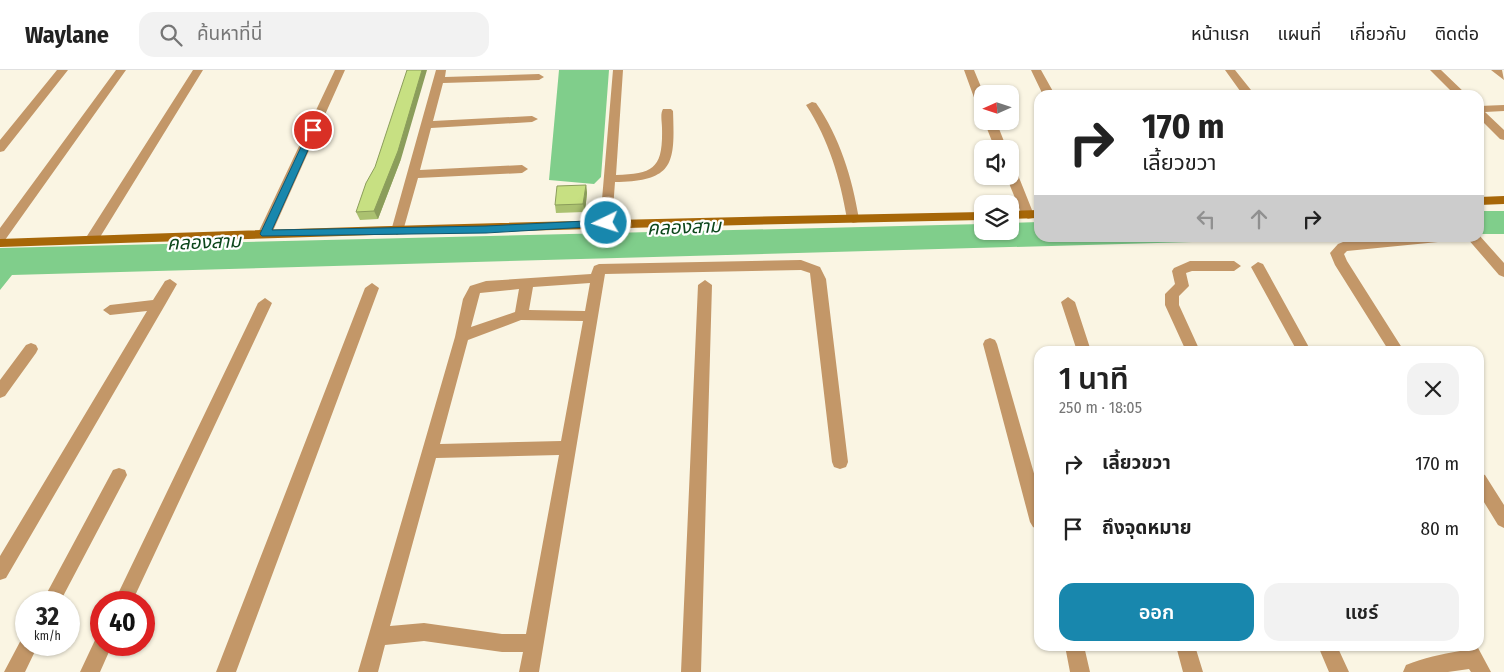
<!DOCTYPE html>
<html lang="th">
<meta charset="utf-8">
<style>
:root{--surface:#fff;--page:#f2f2f2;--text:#222;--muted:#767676;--line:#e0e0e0;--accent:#1887ad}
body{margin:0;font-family:"Fira Sans Condensed","Noto Sans Thai",sans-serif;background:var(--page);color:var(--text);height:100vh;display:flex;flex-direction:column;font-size:19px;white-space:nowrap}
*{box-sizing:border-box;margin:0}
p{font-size:16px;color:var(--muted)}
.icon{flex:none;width:28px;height:28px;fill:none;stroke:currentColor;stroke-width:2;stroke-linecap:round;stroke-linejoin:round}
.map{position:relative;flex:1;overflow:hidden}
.details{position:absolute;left:1034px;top:276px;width:450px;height:305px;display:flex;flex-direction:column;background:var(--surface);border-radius:15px;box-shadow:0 1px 4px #0004}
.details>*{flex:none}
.hud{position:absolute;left:1034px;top:20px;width:450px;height:152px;border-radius:15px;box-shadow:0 1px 4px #0004;background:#fff;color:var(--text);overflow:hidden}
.needle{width:32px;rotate:267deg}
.fabs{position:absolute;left:974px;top:15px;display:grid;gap:10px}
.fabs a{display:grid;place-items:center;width:45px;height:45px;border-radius:10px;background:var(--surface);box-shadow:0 1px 4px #0004;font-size:25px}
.speed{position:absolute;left:15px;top:521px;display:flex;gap:10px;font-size:25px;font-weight:700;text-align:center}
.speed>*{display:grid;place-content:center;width:65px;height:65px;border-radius:50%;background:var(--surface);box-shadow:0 1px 4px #0004;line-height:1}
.speed small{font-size:12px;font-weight:400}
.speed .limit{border:8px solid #d22;background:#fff;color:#111}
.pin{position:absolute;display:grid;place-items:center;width:42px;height:42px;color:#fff;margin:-21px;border:2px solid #fff;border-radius:50%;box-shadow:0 1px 5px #0007}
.me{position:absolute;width:55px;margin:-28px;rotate:266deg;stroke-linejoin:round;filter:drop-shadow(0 0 4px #0008)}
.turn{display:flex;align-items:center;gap:18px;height:105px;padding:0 25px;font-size:22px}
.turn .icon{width:65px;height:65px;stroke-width:2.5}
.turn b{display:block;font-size:35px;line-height:42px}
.lanes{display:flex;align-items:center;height:48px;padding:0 25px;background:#0003;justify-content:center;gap:25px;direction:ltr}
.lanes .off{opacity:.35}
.round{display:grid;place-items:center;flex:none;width:52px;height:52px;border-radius:15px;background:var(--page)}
.overview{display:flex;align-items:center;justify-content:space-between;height:85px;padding:0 25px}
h1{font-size:30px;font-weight:600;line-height:38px}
.cta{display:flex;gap:10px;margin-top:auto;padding:10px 25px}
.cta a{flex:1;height:58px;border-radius:15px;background:var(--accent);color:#fff;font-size:20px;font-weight:600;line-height:58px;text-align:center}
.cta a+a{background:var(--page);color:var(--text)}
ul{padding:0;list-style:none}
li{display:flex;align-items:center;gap:15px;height:65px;padding:0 25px}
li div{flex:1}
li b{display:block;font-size:19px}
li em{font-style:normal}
header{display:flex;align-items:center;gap:30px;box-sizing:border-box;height:70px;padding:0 25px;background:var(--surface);border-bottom:1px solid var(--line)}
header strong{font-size:24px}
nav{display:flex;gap:28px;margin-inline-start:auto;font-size:18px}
.search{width:350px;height:45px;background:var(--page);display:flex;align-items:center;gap:12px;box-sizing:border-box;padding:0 18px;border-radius:15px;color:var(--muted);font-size:19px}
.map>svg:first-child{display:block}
.water{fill:#80ce8b}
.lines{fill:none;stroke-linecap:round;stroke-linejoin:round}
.street{fill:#c39768;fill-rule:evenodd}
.secondary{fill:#a76708;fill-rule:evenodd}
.wall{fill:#abc170}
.shaded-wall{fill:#8b9d5b}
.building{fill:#c7e082;stroke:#8b9d5b}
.route{fill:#1887ad;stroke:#105870}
.labels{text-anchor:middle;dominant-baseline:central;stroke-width:4.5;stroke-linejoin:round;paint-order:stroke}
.water-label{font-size:19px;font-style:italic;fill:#0c461b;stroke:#fff}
</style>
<header>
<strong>Waylane</strong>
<div class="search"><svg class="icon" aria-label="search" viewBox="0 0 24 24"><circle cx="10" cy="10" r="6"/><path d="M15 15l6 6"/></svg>ค้นหาที่นี่</div>
<nav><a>หน้าแรก</a><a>แผนที่</a><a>เกี่ยวกับ</a><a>ติดต่อ</a></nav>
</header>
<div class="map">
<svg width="1504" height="602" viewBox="0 0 1504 602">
<rect width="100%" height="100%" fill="#faf5e3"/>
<path class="water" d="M559 0H609L601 107 594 114 549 110Z
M1479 141H1504V164H1479Z
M1039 152V168H1334L12 205 0 220V178L982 154V161H1010V153Z"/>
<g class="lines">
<path class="street" d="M57 0H68L4 81 0 82V70Z
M116 0H126L5 170 0 171V158Z
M193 0H203L97 172H87L85 169 87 166Z
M335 0H345L272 163 270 166H260L258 163Z
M436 0H446L445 7 539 4 544 7 539 10 443 13 433 51 532 46 538 49 532 52 431 58 420 100 522 95 528 99 522 103 418 108 403 161 397 165 391 161Z
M613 0H623L616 105C654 104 663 98 662 58 662 52 660 44 663 39H671L673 41C675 94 674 111 615 112L612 153 606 157 600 153Z
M964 0H974L984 24 982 36 976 33Z
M1031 0H1041L1055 25H1043Z
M1225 0H1235L1255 25H1243Z
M1430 0H1441L1467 25H1455Z
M1491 0H1502L1504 10Z
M812 32 816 33C840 68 852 107 859 149L858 152 853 153 847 149C840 108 829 70 806 35Z
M1504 35V41L1485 42 1504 60V70L1500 69 1479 48V36Z
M984 51H996L1007 79H995Z
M1010 96 1016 100 1034 145 1033 148 1028 149 1022 145 1006 106H1010Z
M1479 165 1504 193V207L1499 205 1467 168H1479Z
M1396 168H1445L1438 172 1347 181 1344 184 1347 191 1404 281H1389L1335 195 1330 183 1338 174 1343 172Z
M801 190 820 197 826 209 848 392 846 397 840 399 834 397 832 392 810 203 801 200 605 204 539 602H519L523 582H502L424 571 385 575 378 602H358L455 267 463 229 470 216 486 211 591 204 594 196 599 194ZM590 213 585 241 529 240 533 217ZM519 219 515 242 471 257 480 223ZM521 250 583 251 561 371 440 374 468 270ZM559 385 526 564H502L424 553 390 556 436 388Z
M1190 191H1234L1241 196 1234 201H1192L1186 203 1189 216 1179 226V235L1200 281H1186L1165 235V224L1175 214 1172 201 1174 198Z
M1258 192 1263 194 1311 281H1297L1251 197Z
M170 209 177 214 165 235 6 508 0 510V486L147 241 110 245 103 240 110 235 153 230 165 211Z
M705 210 712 215 701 602H681L698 215Z
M372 213 379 218 236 602H216L365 218Z
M1068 227 1075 232 1091 281H1077L1061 232Z
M265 228 272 233 132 532H114L258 233Z
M990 268 995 270 997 274 1039 421V460L1033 457 1030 452 983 274 985 270Z
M31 273 36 275 38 279 36 283 5 326 0 328V310L26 275Z
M119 398 125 400 127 405 60 532H42L113 400Z
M1479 403 1485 405 1504 435V458L1498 455 1479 424Z
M101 566V575H112L100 602H80L96 568Z
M26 567V575H38L25 602H4L22 568Z
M1065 576H1084L1090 602H1070Z
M1176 576H1195L1203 602H1183Z
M1318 576H1337L1349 602H1329Z
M1458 576H1477L1491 602H1471L1469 599 1448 602H1403L1406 595C1424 588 1441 584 1460 581Z"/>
<path class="secondary" d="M1504 126V134L1479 135V127Z
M1039 140V148L1010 149V141Z
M982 142V150C655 156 327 166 0 177V169C327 157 655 148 982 142Z"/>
</g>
<path class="wall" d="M401 89 378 149 360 150 356 142Z
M586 115 587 123 585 142 556 143 555 135Z"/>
<path class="shaded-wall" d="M422 0H427L401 89 378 149 374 141Z
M586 115 587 123 585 142 583 134Z"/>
<path class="building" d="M407 0H422L398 81 374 141 356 142 366 113 375 97Z
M586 115 583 134 555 135 557 116Z"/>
<path class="route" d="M310 58 317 60 272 160 486 156 606 150 611 153 606 156 486 163 262 166 260 164Z"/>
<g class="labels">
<g class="water-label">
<text transform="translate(684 157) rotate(-2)">คลองสาม</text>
<text transform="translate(204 172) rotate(-2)">คลองสาม</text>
</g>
</g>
</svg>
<div class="fabs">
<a><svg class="needle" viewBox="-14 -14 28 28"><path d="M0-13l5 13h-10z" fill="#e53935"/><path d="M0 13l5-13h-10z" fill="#767676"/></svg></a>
<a><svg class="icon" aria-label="sound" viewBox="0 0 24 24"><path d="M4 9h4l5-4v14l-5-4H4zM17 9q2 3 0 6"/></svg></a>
<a><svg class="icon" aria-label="layers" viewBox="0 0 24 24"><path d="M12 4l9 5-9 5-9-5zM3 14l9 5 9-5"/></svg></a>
</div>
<div class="speed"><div>32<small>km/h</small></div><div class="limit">40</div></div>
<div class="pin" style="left:313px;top:60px;background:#d93025"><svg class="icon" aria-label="arrive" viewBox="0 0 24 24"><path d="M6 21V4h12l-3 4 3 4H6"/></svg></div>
<svg class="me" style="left:606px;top:153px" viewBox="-20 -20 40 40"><circle r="17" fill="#1887ad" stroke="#fff" stroke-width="3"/><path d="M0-11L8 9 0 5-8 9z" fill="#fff"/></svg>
<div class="hud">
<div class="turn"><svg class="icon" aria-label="right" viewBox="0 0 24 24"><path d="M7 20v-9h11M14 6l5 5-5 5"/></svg><div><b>170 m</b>เลี้ยวขวา</div></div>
<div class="lanes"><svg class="icon off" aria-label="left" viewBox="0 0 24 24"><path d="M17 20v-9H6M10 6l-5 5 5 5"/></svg><svg class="icon off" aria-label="ahead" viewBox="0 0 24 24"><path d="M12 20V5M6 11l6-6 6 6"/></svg><svg class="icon" aria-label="right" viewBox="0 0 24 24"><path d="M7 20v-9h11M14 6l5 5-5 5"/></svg></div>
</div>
<section class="details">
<div class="overview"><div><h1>1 นาที</h1><p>250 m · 18:05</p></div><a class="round"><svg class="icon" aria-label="close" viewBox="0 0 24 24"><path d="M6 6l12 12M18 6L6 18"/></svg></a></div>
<ul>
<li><svg class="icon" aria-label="right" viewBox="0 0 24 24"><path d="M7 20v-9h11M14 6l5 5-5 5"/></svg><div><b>เลี้ยวขวา</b></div><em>170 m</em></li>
<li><svg class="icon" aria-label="arrive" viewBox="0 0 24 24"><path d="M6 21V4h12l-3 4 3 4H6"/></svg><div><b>ถึงจุดหมาย</b></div><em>80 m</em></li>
</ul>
<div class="cta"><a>ออก</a><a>แชร์</a></div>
</section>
</div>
